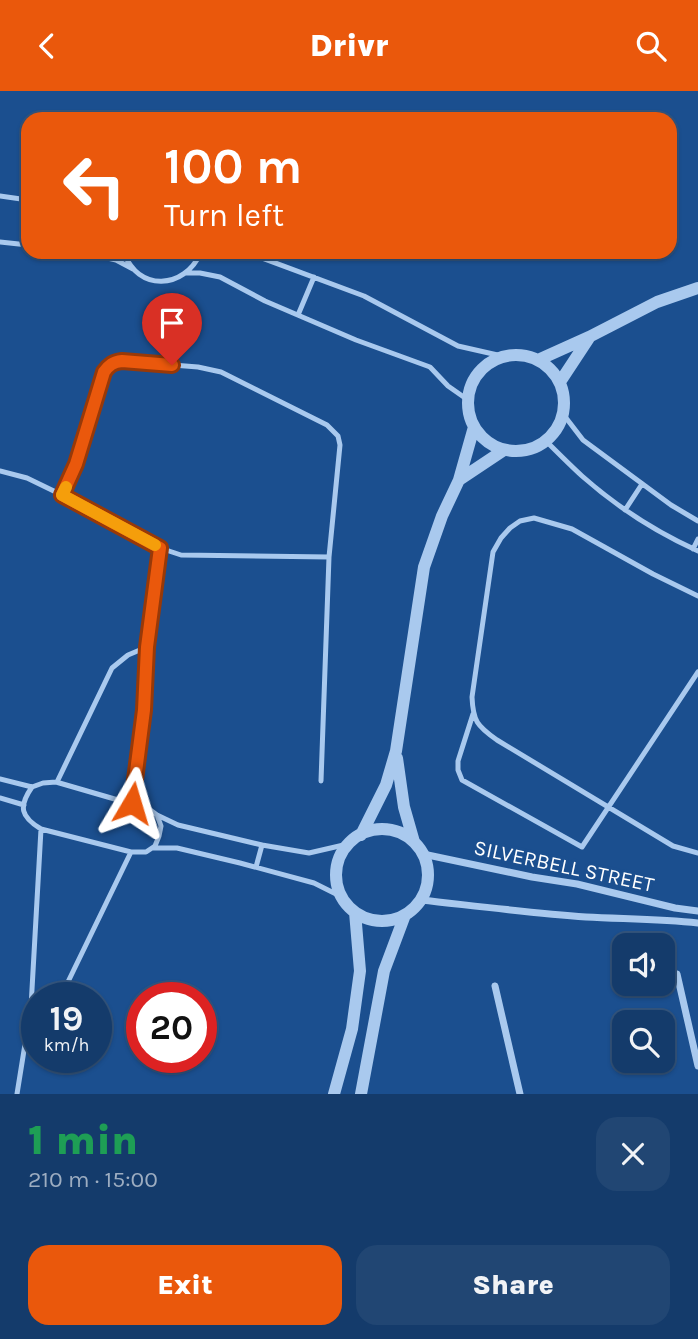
<!DOCTYPE html>
<meta charset="utf-8">
<style>
:root{--surface:#143b6b;--page:#214673;--text:#f1f3f6;--muted:#9dadc1;--line:#33557e;--accent:#ea580c}
body{margin:0;font-family:Karla,sans-serif;background:var(--page);color:var(--text);height:100vh;display:flex;flex-direction:column;font-size:26px;white-space:nowrap}
*{box-sizing:border-box;margin:0}
p{font-size:23px;color:var(--muted)}
.icon{flex:none;width:38px;height:38px;fill:none;stroke:currentColor;stroke-width:2;stroke-linecap:round;stroke-linejoin:round}
.map{position:relative;height:1003px;overflow:hidden}
.details{display:flex;flex-direction:column;background:var(--surface);flex:1}
.details>*{flex:none}
.banner{position:absolute;left:21px;top:21px;width:656px;height:147px;border-radius:21px;box-shadow:0 2px 5px #0004,0 0 0 2px var(--line);background:#ea580c;color:#fff;overflow:hidden}
.buttons{position:absolute;left:612px;top:842px;display:grid;gap:14px}
.buttons a{display:grid;place-items:center;width:63px;height:63px;border-radius:14px;background:var(--surface);box-shadow:0 2px 5px #0004,0 0 0 2px var(--line);font-size:35px}
.speed{position:absolute;left:21px;top:891px;display:flex;gap:14px;font-size:35px;font-weight:700;text-align:center}
.speed>*{display:grid;place-content:center;width:91px;height:91px;border-radius:50%;background:var(--surface);box-shadow:0 2px 5px #0004,0 0 0 2px var(--line);line-height:1}
.speed small{font-size:18px;font-weight:400}
.speed .limit{border:10px solid #d22;background:#fff;color:#111}
.pin{position:absolute;display:grid;place-items:center;width:60px;height:60px;color:#fff;margin:-72px -30px;border-radius:50% 50% 50% 0;rotate:-45deg;box-shadow:0 0 7px #0007}
.pin .icon{rotate:45deg}
.me{position:absolute;width:77px;margin:-38px;rotate:7deg;stroke-linejoin:round;filter:drop-shadow(0 0 5px #0008)}
.turn{display:flex;align-items:center;gap:24px;height:147px;padding:0 28px;font-size:32px}
.turn .icon{width:91px;height:91px;stroke-width:2.5}
.turn b{display:block;font-size:49px;line-height:60px}
.round{display:grid;place-items:center;flex:none;width:74px;height:74px;border-radius:21px;background:var(--page)}
.overview{display:flex;align-items:center;justify-content:space-between;height:119px;padding:0 28px}
h1{font-size:42px;font-weight:800;line-height:52px;color:#1e9e55}
.action{display:flex;gap:14px;margin-top:auto;padding:14px 28px}
.action a{flex:1;height:80px;border-radius:21px;background:var(--accent);color:#fff;font-size:28px;font-weight:800;line-height:80px;text-align:center}
.action a+a{background:var(--page);color:var(--text)}
header{display:flex;justify-content:space-between;align-items:center;height:91px;padding:0 28px;background:var(--accent);color:#fff;font-size:32px;font-weight:800}
.map>svg:first-child{display:block}
.lines{fill:none;stroke-linecap:round;stroke-linejoin:round}
.service{stroke:#a9c9ee;stroke-width:5}
.minor{stroke:#a9c9ee;stroke-width:7}
.tertiary{stroke:#a9c9ee;stroke-width:12}
.route-casing{stroke:#983908;stroke-width:18}
.route{stroke:#ea580c;stroke-width:12}
.slow{stroke:#f59e0b;stroke-width:12}
.labels{text-anchor:middle;dominant-baseline:central;stroke-width:6;stroke-linejoin:round;paint-order:stroke}
.street-label{font-size:21px;fill:#fff;stroke:#1b4f8f}
</style>
<header><svg class="icon" aria-label="back" viewBox="0 0 24 24"><path d="M15 5l-7 7 7 7"/></svg>Drivr<svg class="icon" aria-label="search" viewBox="0 0 24 24"><circle cx="10" cy="10" r="6"/><path d="M15 15l6 6"/></svg></header>
<div class="map">
<svg width="698" height="1003" viewBox="0 0 698 1003">
<rect width="100%" height="100%" fill="#1b4f8f"/>
<g class="lines">
<path class="service" d="M0 105 28 109
M0 151 28 154
M82 161 116 169 133 178
M124 161C137 201 185 199 201 161
M246 161 364 205 458 255 502 265
M187 182H200L220 186 265 210 356 249 430 276 448 295 468 309
M298 224 314 186
M563 323 583 349 671 414 698 430
M546 350C558 362 570 374 582 385 617 416 656 441 698 460
M0 380 27 387 62 404
M625 419 642 393
M693 458 698 448
M698 505 653 483 572 438 534 427 520 430 510 437 501 447 493 461 472 606C473 630 477 635 497 649L673 755 698 762
M473 623 458 670V679L462 689 582 756 698 581
M0 688 32 696 43 692 56 691 149 718 157 724 161 735 159 745 155 755 146 761H131L41 738C21 726 18 716 32 696
M321 690 329 466 340 354 338 345 327 334 221 281 198 276 122 270C113 271 109 274 104 281L76 373 62 404 160 457 181 464 329 466
M57 691 112 577 128 564 147 556
M0 707 24 714
M132 712 144 619 147 556 160 457
M157 724 178 734 262 754 309 762 348 753
M154 757H177L240 772 314 792 342 806
M256 776 262 754
M59 906 65 897 131 761
M17 1003 31 916 41 738"/>
<path class="minor" d="M423 763 532 786 577 793 675 817 698 820
M421 809C476 815 531 822 586 826 623 828 661 828 698 832
M677 883 698 975
M495 895 520 1003"/>
<path class="tertiary" d="M468 312a48 48 0 1 1 96 0a48 48 0 1 1-96 0Z
M538 269 589 246 657 211 698 197
M560 291 589 247
M459 389 504 359
M397 667 404 716 414 751
M336 784a46 46 0 1 1 92 0a46 46 0 1 1-92 0Z
M361 744 386 694 396 660 424 476 442 425 459 389 474 336
M334 1003 352 938 360 880 355 821
M361 1003 384 880 405 824"/>
</g>
<g class="lines">
<g class="route-casing">
<path id="route" d="M132 712 144 619 147 556 160 457 62 404 76 373 104 281C109 274 113 271 122 270L172 274"/>
</g>
<use href="#route" class="route"/>
<path class="slow" d="M66 396 62 404 155 454"/>
</g>
<g class="labels">
<g class="street-label">
<text transform="translate(564 775) rotate(12)">SILVERBELL STREET</text>
</g>
</g>
</svg>
<div class="buttons">
<a><svg class="icon" aria-label="sound" viewBox="0 0 24 24"><path d="M4 9h4l5-4v14l-5-4H4zM17 9q2 3 0 6"/></svg></a>
<a><svg class="icon" aria-label="search" viewBox="0 0 24 24"><circle cx="10" cy="10" r="6"/><path d="M15 15l6 6"/></svg></a>
</div>
<div class="speed"><div>19<small>km/h</small></div><div class="limit">20</div></div>
<div class="pin" style="left:172px;top:274px;background:#d93025"><svg class="icon" aria-label="arrive" viewBox="0 0 24 24"><path d="M6 21V4h12l-3 4 3 4H6"/></svg></div>
<svg class="me" style="left:132px;top:712px" viewBox="-20 -20 40 40"><path d="M0-17L14 15 0 8-14 15z" fill="#ea580c" stroke="#fff" stroke-width="4"/></svg>
<div class="banner">
<div class="turn"><svg class="icon" aria-label="left" viewBox="0 0 24 24"><path d="M17 20v-9H6M10 6l-5 5 5 5"/></svg><div><b>100 m</b>Turn left</div></div>
</div>
</div>
<section class="details">
<div class="overview"><div><h1>1 min</h1><p>210 m · 15:00</p></div><a class="round"><svg class="icon" aria-label="close" viewBox="0 0 24 24"><path d="M6 6l12 12M18 6L6 18"/></svg></a></div>
<div class="action"><a>Exit</a><a>Share</a></div>
</section>
